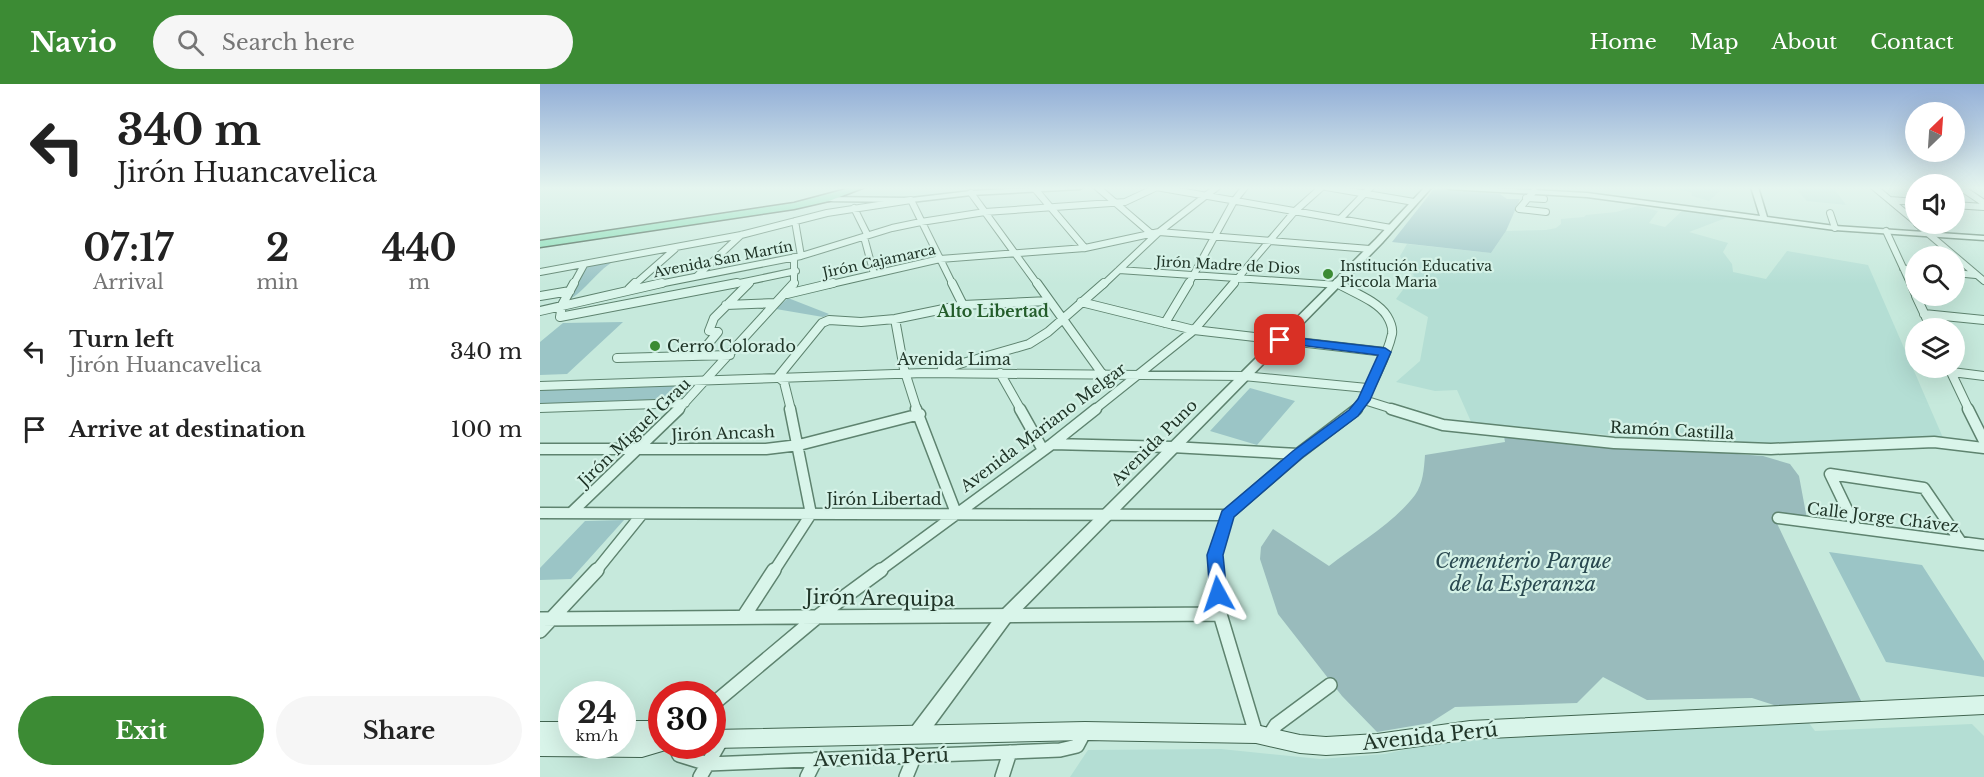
<!DOCTYPE html>
<meta charset="utf-8">
<style>
:root{--surface:#fff;--page:#f6f6f6;--text:#222;--muted:#767676;--accent:#3c8b34}
body{margin:0;font-family:"Libre Baskerville",serif;background:var(--page);color:var(--text);height:100vh;display:flex;flex-direction:column;font-size:22px;white-space:nowrap}
*{box-sizing:border-box;margin:0}
p{font-size:20px;color:var(--muted)}
.icon{flex:none;width:33px;height:33px;fill:none;stroke:currentColor;stroke-width:2;stroke-linecap:round;stroke-linejoin:round}
.map{position:relative;flex:1;overflow:hidden}
.details{display:flex;flex-direction:column;background:var(--surface);width:540px}
.details>*{flex:none}
.top-card{background:#fff;color:var(--text);overflow:hidden}
.needle{width:39px;rotate:25deg}
.fabs{position:absolute;left:1365px;top:18px;display:grid;gap:12px}
.fabs a{display:grid;place-items:center;width:60px;height:60px;border-radius:50%;background:var(--surface);box-shadow:0 6px 24px #0002;font-size:30px}
.speed{position:absolute;left:18px;top:597px;display:flex;gap:12px;font-size:30px;font-weight:700;text-align:center}
.speed>*{display:grid;place-content:center;width:78px;height:78px;border-radius:50%;background:var(--surface);box-shadow:0 6px 24px #0002;line-height:1}
.speed small{font-size:15px;font-weight:400}
.speed .limit{border:9px solid #d22;background:#fff;color:#111}
.pin{position:absolute;display:grid;place-items:center;width:51px;height:51px;color:#fff;margin:-26px;border-radius:12px;box-shadow:0 3px 9px #0006}
.me{position:absolute;width:66px;margin:-33px;rotate:355deg;stroke-linejoin:round;filter:drop-shadow(0 0 4px #0008)}
.turn{display:flex;align-items:center;gap:21px;height:126px;padding:0 18px;font-size:27px}
.turn .icon{width:78px;height:78px;stroke-width:2.5}
.turn b{display:block;font-size:42px;line-height:51px}
.eta{display:flex;justify-content:space-evenly;align-items:center;height:102px;text-align:center}
.eta b{font-size:36px;font-weight:700;line-height:42px}
.primary-button{display:flex;gap:12px;margin-top:auto;padding:12px 18px}
.primary-button a{flex:1;height:69px;border-radius:36px;background:var(--accent);color:#fff;font-size:24px;font-weight:700;line-height:69px;text-align:center}
.primary-button a+a{background:var(--page);color:var(--text)}
ul{padding:0;list-style:none}
li{display:flex;align-items:center;gap:18px;height:78px;padding:0 18px}
li div{flex:1}
li b{display:block;font-size:22px}
li em{font-style:normal}
header{display:flex;align-items:center;gap:36px;box-sizing:border-box;height:84px;padding:0 30px;background:var(--accent);color:#fff}
header strong{font-size:28px}
nav{display:flex;gap:33px;margin-inline-start:auto;font-size:21px}
.search{width:420px;height:54px;background:var(--page);display:flex;align-items:center;gap:15px;box-sizing:border-box;padding:0 21px;border-radius:33px;color:var(--muted);font-size:22px}
main{display:flex;flex:1;min-height:0}
.map>svg:first-child{display:block}
.farmland{fill:#b4ded4}
.green{fill:#9bc5c6}
.cemetery{fill:#99bbbc}
.lines{fill:none;stroke-linecap:round;stroke-linejoin:round}
.minor-far3-casing{stroke:#5e836f;stroke-width:8}
.minor-far2-casing{stroke:#5e836f;stroke-width:10}
.minor-far1-casing{stroke:#5e836f;stroke-width:13}
.minor-casing{stroke:#5e836f;stroke-width:16}
.tertiary-casing{stroke:#5e836f;stroke-width:3}
.secondary-casing{stroke:#416550;stroke-width:2}
.trunk-casing{stroke:#31513e;stroke-width:3}
.minor-far3{stroke:#d9f5ea;stroke-width:6}
.minor-far2{stroke:#d9f5ea;stroke-width:8}
.minor-far1{stroke:#d9f5ea;stroke-width:10}
.minor{stroke:#d9f5ea;stroke-width:13}
.tertiary{fill:#d9f5ea;fill-rule:evenodd}
.secondary{fill:#d9f5ea;fill-rule:evenodd}
.trunk{fill:#81dcb2;fill-rule:evenodd}
.route{fill:#1a73e8;stroke:#114b97;stroke-width:1.5}
.poi-dot{fill:#3c8b34;stroke:#d5f2e7;stroke-width:2}
.labels{text-anchor:middle;dominant-baseline:central;stroke-width:4.5;stroke-linejoin:round;paint-order:stroke}
.far-street-label{font-size:14px;fill:#203528;stroke:#d5f2e7}
.far-poi-label{font-size:14px;fill:#203528;stroke:#d5f2e7;text-anchor:start}
.far-quarter-label{font-size:16px;font-weight:bold;fill:#245d2b;stroke:#d5f2e7}
.poi-label{font-size:16px;fill:#203528;stroke:#d5f2e7;text-anchor:start}
.street-label{font-size:16px;fill:#203528;stroke:#d5f2e7}
.near-park-label{font-size:20px;font-style:italic;fill:#29484f;stroke:#d5f2e7}
.near-street-label{font-size:20px;fill:#203528;stroke:#d5f2e7}
</style>
<header>
<strong>Navio</strong>
<div class="search"><svg class="icon" aria-label="search" viewBox="0 0 24 24"><circle cx="10" cy="10" r="6"/><path d="M15 15l6 6"/></svg>Search here</div>
<nav><a>Home</a><a>Map</a><a>About</a><a>Contact</a></nav>
</header>
<main>
<section class="details">
<div class="top-card">
<div class="turn"><svg class="icon" aria-label="left" viewBox="0 0 24 24"><path d="M17 20v-9H6M10 6l-5 5 5 5"/></svg><div><b>340 m</b>Jirón Huancavelica</div></div>
</div>
<div class="eta">
<div><b>07:17</b><p>Arrival</p></div>
<div><b>2</b><p>min</p></div>
<div><b>440</b><p>m</p></div>
</div>
<ul>
<li><svg class="icon" aria-label="left" viewBox="0 0 24 24"><path d="M17 20v-9H6M10 6l-5 5 5 5"/></svg><div><b>Turn left</b><p>Jirón Huancavelica</p></div><em>340 m</em></li>
<li><svg class="icon" aria-label="arrive" viewBox="0 0 24 24"><path d="M6 21V4h12l-3 4 3 4H6"/></svg><div><b>Arrive at destination</b></div><em>100 m</em></li>
</ul>
<div class="primary-button"><a>Exit</a><a>Share</a></div>
</section>
<div class="map">
<svg width="1444" height="693" viewBox="0 0 1444 693">
<rect width="100%" height="100%" fill="#c6e9dc"/>
<path class="farmland" d="M1122 103H1181V106L1169 117 1152 112 1151 108Z
M1244 103H1293L1306 121 1267 117 1257 106Z
M1098 122 1118 127 1109 139 1125 143 1144 125 1191 132 1149 148 1188 159 1183 168 1192 180 1193 188 1226 195 1247 167 1328 181 1404 356 1221 363 932 340 917 306 895 307 856 298 880 277 888 233 856 215 874 191 866 185 860 172 867 160 951 169 966 147 1006 146 1016 144 1021 140V135L1044 133 1046 131 1076 128Z
M1269 639 1275 647 1432 640 1444 652V693H530L548 666 681 665 780 675 845 670 908 656Z"/>
<path class="green" d="M902 104 960 110 967 115H980L966 147 951 169 852 158 893 106Z
M74 177C55 188 42 212 25 217L48 181Z
M248 214 289 230 283 233 236 225Z
M83 238 27 290 0 291V258L23 239Z
M155 300 140 315 0 320V305Z
M710 304 755 317 717 361 670 347Z
M84 436 31 495 0 496V484L45 437Z
M1289 468 1382 481 1444 577V593L1346 578Z"/>
<path class="cemetery" d="M964 352 1223 372 1250 380 1259 392 1267 435 1233 431 1323 621 1240 623 1212 614 1107 616 1063 593 1037 619 915 623 890 639 837 648 802 612 738 530 720 475 721 463 733 445 789 482C816 461 855 438 875 411 883 400 884 385 885 371L965 358Z"/>
<g class="lines">
<g class="minor-far3-casing">
<path id="minor-far3" d="M557 103 614 152
M616 103 851 144
M786 103 874 118
M1334 103 1376 138
M1420 103 1444 119
M495 105 545 164
M994 107 979 125 1006 128
M431 109 498 201
M986 114 1004 115
M1350 116 1376 118
M1414 121 1444 123
M314 124 327 150 324 153 334 190
M1290 129 1295 144
M800 135 831 103
M255 137 261 172
M1377 140 1444 197
M1346 147 1371 201
M254 173V201
M1363 184 1376 186
M579 186 799 201
M0 188 201 151 287 129 371 116 413 201
M1414 189 1436 191
M157 192 201 151
M33 201 44 181
M94 201 135 165
M114 201 261 172 352 144 381 138 445 128 585 118 617 103
M190 201 256 187
M208 201 210 197
M287 201 400 175 545 164 619 148 830 165
M563 201 619 148 677 103
M648 201 694 117 705 103
M692 201 755 127 782 103"/>
</g>
<g class="minor-far2-casing">
<path id="minor-far2" d="M34 199 22 221 20 233 197 199
M412 199 423 221
M497 199 563 291
M797 199C812 208 838 217 847 232 850 237 853 244 852 250 848 269 828 311 816 326
M1371 199 1376 211
M89 205 95 199
M247 210 293 199
M0 212 30 207
M1376 212 1391 244
M541 218 654 246 845 268
M186 221 235 219
M0 227 122 199
M1384 230 1444 236
M355 235 364 285 377 326
M625 239 649 199
M159 271 178 248 169 247 174 234 209 199
M77 274 190 271
M1409 284 1429 326
M402 285 489 260 508 248 564 199
M1412 288 1444 292
M460 289 481 326
M0 302 384 289 703 292 827 304
M824 316 856 326
M0 324 145 319
M138 326 254 199
M251 326 244 298 238 293 282 239 289 236 321 238 355 235 423 221 509 217
M554 326 654 246 694 199"/>
</g>
<g class="minor-far1-casing">
<path id="minor-far1" d="M376 325 416 429
M480 325 503 366
M851 325 903 341 1074 359 1231 365 1394 358 1444 364
M1428 325 1444 357
M512 360 632 363 758 370
M0 365H226L259 361 380 330
M0 429 687 431
M31 429 139 325
M1238 434 1444 461
M1316 444 1290 390 1384 404 1421 458
M56 487 102 430
M234 487 271 430 250 325
M339 487 512 360 556 325
M676 487 675 471 687 431 758 370 817 325"/>
</g>
<g class="minor-casing">
<path id="minor" d="M676 486 680 530 716 650
M204 532 234 486
M0 535 680 530
M0 547 57 486
M172 621 277 533 341 486
M729 652 736 641 790 601
M135 662 139 671 168 680 520 666 537 662 545 647
M160 693 182 655
M267 693 276 675
M366 693 375 671
M462 693 470 668"/>
</g>
<g class="tertiary-casing">
<path id="tertiary" d="M509 103H544L540 105 431 111 371 118 286 117 282 115 286 113 371 114 431 107Z
M885 103H892L842 159 469 539 384 655 378 657 372 655 369 649 372 643 457 531 836 155Z
M905 103H938L1047 109 1220 132 1211 103H1218L1227 133 1295 142 1444 152V156L1295 146 1047 113 909 105Z"/>
</g>
<g class="secondary-casing">
<path id="secondary" d="M1444 612V630L930 655 837 668 786 671 760 669 716 659 545 656 172 664 165 662H172V646L545 638 716 641 760 651 786 653 837 650 930 637Z
M82 637H112L122 641V662H131L129 665 102 673 0 672V638H32V662H82Z"/>
</g>
<g class="trunk-casing">
<path id="trunk" d="M314 103H325L289 117 254 125 0 163V157L254 119Z"/>
</g>
<use href="#minor-far3" class="minor-far3"/>
<use href="#minor-far2" class="minor-far2"/>
<use href="#minor-far1" class="minor-far1"/>
<use href="#minor" class="minor"/>
<use href="#tertiary" class="tertiary"/>
<use href="#secondary" class="secondary"/>
<use href="#trunk" class="trunk"/>
</g>
<linearGradient id="sky" x2="0" y2="1"><stop stop-color="#93afd7"/><stop offset="0.52" stop-color="#e5f5ef"/><stop offset="1" stop-color="#e5f5ef" stop-opacity="0"/></linearGradient>
<rect width="1444" height="200" fill="url(#sky)"/>
<path class="route" d="M740 252 845 264 851 268 830 316 818 332 763 373 694 433 683 471 687 510 684 515 678 517 672 515 670 510 667 471 682 427 753 367 809 326 818 315 838 271 736 258 734 256Z"/>
<g class="poi-dot">
<circle cx="788" cy="190" r="6"/>
<circle cx="115" cy="262" r="6"/>
</g>
<g class="labels">
<g class="far-street-label">
<text transform="translate(183 175) rotate(-11)">Avenida San Martín</text>
<text transform="translate(339 177) rotate(-12)">Jirón Cajamarca</text>
<text transform="translate(688 181) rotate(3)">Jirón Madre de Dios</text>
</g>
<g class="far-poi-label">
<text x="800" y="182">Institución Educativa<tspan x="800" dy="16">Piccola Maria</tspan></text>
</g>
<g class="far-quarter-label">
<text x="453" y="227">Alto Libertad</text>
</g>
<g class="poi-label">
<text x="127" y="262">Cerro Colorado</text>
</g>
<g class="street-label">
<text x="414" y="275">Avenida Lima</text>
<text transform="translate(503 343) rotate(-37)">Avenida Mariano Melgar</text>
<text transform="translate(1132 346) rotate(3)">Ramón Castilla</text>
<text transform="translate(94 348) rotate(-44)">Jirón Miguel Grau</text>
<text transform="translate(183 349) rotate(-2)">Jirón Ancash</text>
<text transform="translate(614 358) rotate(-45)">Avenida Puno</text>
<text x="344" y="415">Jirón Libertad</text>
<text transform="translate(1343 433) rotate(7)">Calle Jorge Chávez</text>
</g>
<g class="near-park-label">
<text x="983" y="477">Cementerio Parque<tspan x="983" dy="23">de la Esperanza</tspan></text>
</g>
<g class="near-street-label">
<text transform="translate(340 514) rotate(1)">Jirón Arequipa</text>
<text transform="translate(890 652) rotate(-6)">Avenida Perú</text>
<text transform="translate(341 673) rotate(-2)">Avenida Perú</text>
</g>
</g>
</svg>
<div class="fabs">
<a><svg class="needle" viewBox="-14 -14 28 28"><path d="M0-13l5 13h-10z" fill="#e53935"/><path d="M0 13l5-13h-10z" fill="#767676"/></svg></a>
<a><svg class="icon" aria-label="sound" viewBox="0 0 24 24"><path d="M4 9h4l5-4v14l-5-4H4zM17 9q2 3 0 6"/></svg></a>
<a><svg class="icon" aria-label="search" viewBox="0 0 24 24"><circle cx="10" cy="10" r="6"/><path d="M15 15l6 6"/></svg></a>
<a><svg class="icon" aria-label="layers" viewBox="0 0 24 24"><path d="M12 4l9 5-9 5-9-5zM3 14l9 5 9-5"/></svg></a>
</div>
<div class="speed"><div>24<small>km/h</small></div><div class="limit">30</div></div>
<div class="pin" style="left:740px;top:256px;background:#d93025"><svg class="icon" aria-label="arrive" viewBox="0 0 24 24"><path d="M6 21V4h12l-3 4 3 4H6"/></svg></div>
<svg class="me" style="left:678px;top:510px" viewBox="-20 -20 40 40"><path d="M0-17L14 15 0 8-14 15z" fill="#1a73e8" stroke="#fff" stroke-width="4"/></svg>
</div>
</main>
